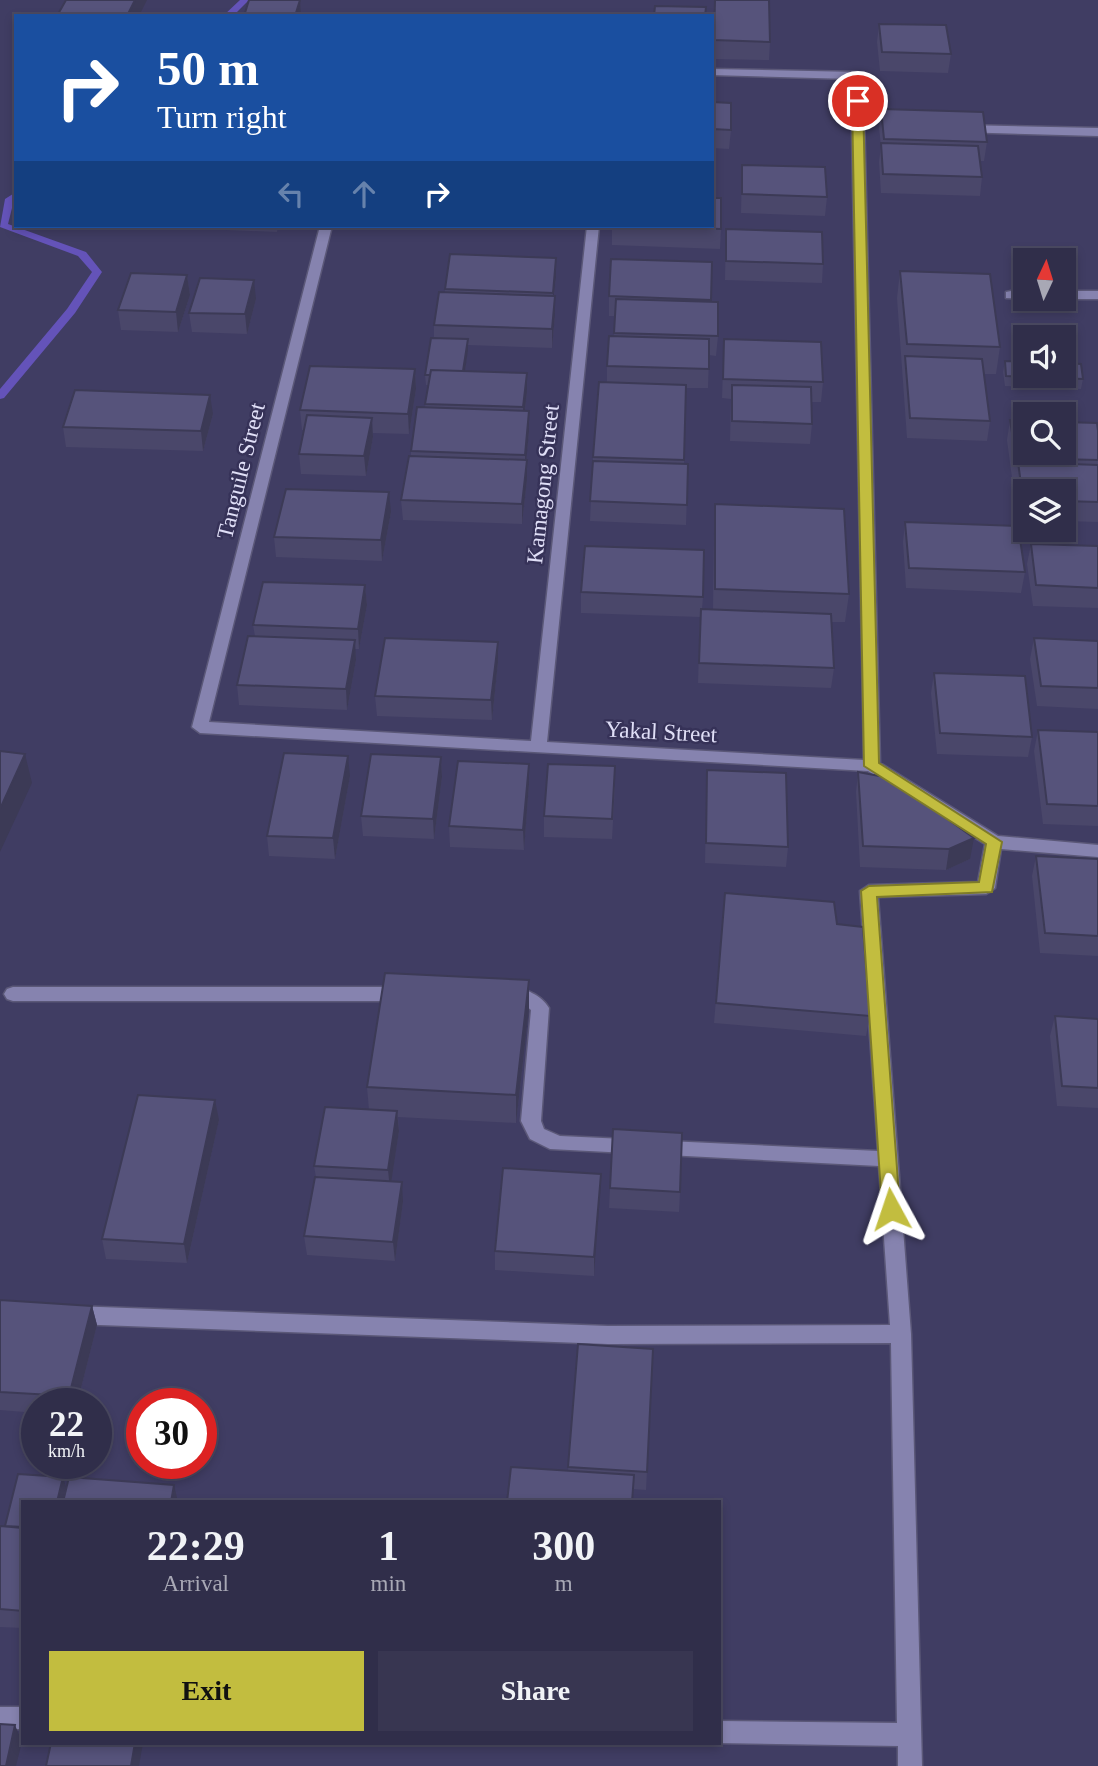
<!DOCTYPE html>
<style>
:root{--surface:#302e4a;--page:#383651;--text:#f1f3f6;--muted:#a8a8b5;--line:#4b4a62;--accent:#c2bd3f}
body{margin:0;font-family:"Times New Roman",serif;background:var(--page);color:var(--text);height:100vh;display:flex;flex-direction:column;font-size:26px;white-space:nowrap}
*{box-sizing:border-box;margin:0}
p{font-size:23px;color:var(--muted)}
.icon{flex:none;width:38px;height:38px;fill:none;stroke:currentColor;stroke-width:2;stroke-linecap:round;stroke-linejoin:round}
.map{position:relative;flex:1;overflow:hidden}
.drawer{position:absolute;left:21px;top:1500px;width:700px;height:245px;display:flex;flex-direction:column;background:var(--surface);border-radius:0px;box-shadow:0 4px 10px #0003,0 0 0 2px var(--line)}
.drawer>*{flex:none}
.hud{position:absolute;left:14px;top:14px;width:700px;height:214px;border-radius:0px;box-shadow:0 4px 10px #0003,0 0 0 2px var(--line);background:#1a4fa0;color:#fff;overflow:hidden}
.needle{width:46px;rotate:4deg}
.tools{position:absolute;left:1013px;top:248px;display:grid;gap:14px}
.tools a{display:grid;place-items:center;width:63px;height:63px;border-radius:0px;background:var(--surface);box-shadow:0 4px 10px #0003,0 0 0 2px var(--line);font-size:35px}
.speed{position:absolute;left:21px;top:1388px;display:flex;gap:14px;font-size:35px;font-weight:700;text-align:center}
.speed>*{display:grid;place-content:center;width:91px;height:91px;border-radius:50%;background:var(--surface);box-shadow:0 4px 10px #0003,0 0 0 2px var(--line);line-height:1}
.speed small{font-size:18px;font-weight:400}
.speed .limit{border:10px solid #d22;background:#fff;color:#111}
.pin{position:absolute;display:grid;place-items:center;width:60px;height:60px;color:#fff;margin:-30px;border:4px solid #fff;border-radius:50%;box-shadow:0 2px 7px #0007}
.me{position:absolute;width:77px;margin:-38px;rotate:355deg;stroke-linejoin:round;filter:drop-shadow(0 0 5px #0008)}
.turn{display:flex;align-items:center;gap:24px;height:147px;padding:0 28px;font-size:32px}
.turn .icon{width:91px;height:91px;stroke-width:2.5}
.turn b{display:block;font-size:49px;line-height:60px}
.lanes{display:flex;align-items:center;height:66px;padding:0 28px;background:#0003;justify-content:center;gap:35px;direction:ltr}
.lanes .off{opacity:.35}
.eta{display:flex;justify-content:space-evenly;align-items:center;height:119px;text-align:center}
.eta b{font-size:42px;font-weight:700;line-height:49px}
.primary-button{display:flex;gap:14px;margin-top:auto;padding:14px 28px}
.primary-button a{flex:1;height:80px;border-radius:0px;background:var(--accent);color:#111;font-size:28px;font-weight:700;line-height:80px;text-align:center}
.primary-button a+a{background:var(--page);color:var(--text)}
.map>svg:first-child{display:block}
.lines{fill:none;stroke-linecap:round;stroke-linejoin:round}
.stream{fill:#6453b9;fill-rule:evenodd}
.minor-casing{stroke:#5b5878;stroke-width:3}
.minor{fill:#8683af;fill-rule:evenodd}
.wall{fill:#4a476a}
.shaded-wall{fill:#3c3a56}
.building{fill:#56537b;stroke:#3c3a56;stroke-width:2}
.route{fill:#c2bd3f;stroke:#7e7b29;stroke-width:2}
.labels{text-anchor:middle;dominant-baseline:central;stroke-width:5;stroke-linejoin:round;paint-order:stroke}
.street-label{font-size:23px;fill:#e0dff7;stroke:#363258}
</style>
<div class="map">
<svg width="1098" height="1766" viewBox="0 0 1098 1766">
<rect width="100%" height="100%" fill="#403d63"/>
<g class="lines">
<path class="stream" d="M240 0H249L233 16H223Z
M16 192 8 224 86 252 102 272 75 313 4 398 0 399V389L67 309 92 272 78 256 0 227 5 199Z"/>
<g class="minor-casing">
<path id="minor" d="M712 69 857 72 863 76 880 763 998 836 1098 845V857L1001 849 995 888 986 894 878 897 911 1334 922 1766H898V1746L718 1743 719 1721 897 1723 891 1343 608 1344 73 1324 66 1321 63 1315 66 1309 73 1306 608 1326 890 1325 879 1166 550 1149 530 1139 521 1121 531 1010 525 1005 500 999 497 994 500 989C517 984 540 993 549 1008L541 1121 544 1129 560 1136 878 1151 860 891 869 885 978 882 985 844 868 771 200 733 192 727 320 226H332L209 722 531 741 587 226H599L547 742 864 760 851 79 712 75Z
M962 125 1098 128V136L958 132 956 129Z
M1011 291H1026V299L1006 298V292Z
M1064 291H1098V299H1064Z
M13 987H405L411 989 414 994 411 999 405 1001H13L7 999 4 994 7 989Z
M0 1707H23V1729H0Z"/>
</g>
<use href="#minor" class="minor"/>
</g>
<path class="wall" d="M715 0 770 42 769 60 713 59Z
M879 24 951 54 948 73 880 71 877 42Z
M712 102 731 130 729 149 712 148Z
M881 109 987 142 984 161H980L982 177 980 196 881 193 879 162 881 146 879 128Z
M742 165 827 197 825 216 741 213Z
M202 226H278L277 232 202 229Z
M612 226 721 229 720 249 612 245Z
M726 229 823 264 822 283 725 280Z
M712 262 711 302 718 336 716 356 709 355 708 388H686L684 464H688L686 525 590 521 593 457 607 383V366L614 336 615 316H609V296Z
M900 271 1000 347 996 374H984L990 421 987 441 907 438 897 298Z
M187 275 190 295 178 332 121 330 118 310Z
M556 277 554 296H555V315L552 348 468 345 465 371 527 392 525 411H529V431L526 460 527 480 522 524 403 520 401 500 411 456V451L425 408 428 385H426L425 375 434 338V325L445 292V289Z
M256 299 247 334 192 332 189 313Z
M724 339 823 382 821 402H811L812 424 810 444 730 441 731 399 722 398Z
M1005 361 1083 379 1081 389 1005 386 1003 372Z
M415 369 416 389 409 434 373 433V437L366 476 301 474 299 454 304 430H302L300 410Z
M213 414 203 451 66 447 63 427Z
M1010 420 1098 431V522L1064 521V492H1026V520L1019 519 1014 482 1015 478H1012L1007 440Z
M715 504 849 594 845 622H831L834 668 831 688 698 683 700 617 581 613V592L703 597 702 609H713L714 533Z
M391 512 382 561 276 557 274 537Z
M905 522 1025 572 1021 593 906 588 903 542Z
M1031 544 1098 546V608L1033 606 1027 564Z
M365 585 367 605 359 649H355L356 660 347 710 239 705 237 685 255 636 253 625Z
M1034 638 1098 641V709L1037 706 1030 659Z
M498 662 492 720 377 716 375 696Z
M934 673 1032 737 1028 757 937 754 931 693Z
M1038 730 1098 732V826L1043 824 1034 751Z
M441 757 442 777 434 839 363 836 361 816Z
M707 770 788 847 786 867 705 863Z
M858 772 970 859 946 870 860 867 856 792Z
M350 776 335 859 269 856 267 836Z
M529 784 524 850 450 847 449 826Z
M615 787 612 839 544 837V816Z
M1036 856 1098 859V956L1040 953 1032 876Z
M725 893 837 924 870 1016 866 1036 714 1023Z
M529 1009 516 1123 398 1117 399 1131 391 1181 403 1202 395 1261 307 1255 304 1236 316 1177 314 1166 369 1110 367 1087Z
M1055 1016 1098 1019V1108L1057 1106 1050 1036Z
M219 1120 187 1263 106 1259 102 1239Z
M601 1174 594 1276 495 1270V1251Z
M610 1188 680 1192 679 1212 609 1208Z
M0 1300 92 1306 97 1325 77 1404H37V1413L0 1410Z
M578 1344 653 1349 646 1490 633 1489 568 1471Z
M23 1502V1628L0 1627V1526L5 1527Z"/>
<path class="shaded-wall" d="M135 0H147L139 16H127Z
M300 0 301 16H295Z
M556 258V277L552 312 553 293Z
M187 275 190 295 178 332 176 312Z
M254 280 256 299 247 334 245 314Z
M555 296V315L552 348V329Z
M468 339V350L463 386 462 376Z
M415 369 416 389 409 434 408 414Z
M527 373V392L523 427V407Z
M210 395 213 414 203 451 201 431Z
M529 411V431L525 475V455Z
M372 418 373 437 366 476 364 456Z
M527 460V480L522 524V504Z
M389 492 391 512 382 561 381 540Z
M365 585 367 605 359 649 358 629Z
M355 640 356 660 347 710 346 689Z
M498 642V662L492 720 491 700Z
M25 754 32 783 0 852V809Z
M348 756 350 776 335 859 333 838Z
M441 757 442 777 434 839 433 819Z
M529 764V784L524 850 523 830Z
M974 838 970 859 946 870 949 849Z
M529 980V1009L516 1123V1095Z
M215 1100 219 1120 187 1263 184 1244Z
M397 1111 399 1131 390 1190 388 1170Z
M601 1174 600 1194 594 1276V1257Z
M402 1182 403 1202 395 1261 393 1242Z
M92 1306 97 1325 77 1404H71L69 1396Z
M63 1477 66 1487 62 1502H57Z
M174 1485 178 1502H171Z
M15 1725 22 1742 16 1766H6Z
M135 1743H143L139 1766H131Z"/>
<path class="building" d="M66 0H135L127 16H57Z
M249 0H300L295 16H244Z
M715 0H769L770 42 714 40Z
M655 6 706 7 705 16H654Z
M879 24 946 25 951 54 882 52Z
M712 102 731 103V130L712 129Z
M881 109 983 112 987 142 884 139Z
M881 143 978 146 982 177 883 174Z
M712 159H713L712 194Z
M742 165 825 167 827 197 742 194Z
M712 198H721V229L612 226H712Z
M726 229 822 232 823 264 726 261Z
M450 254 556 258 553 293 445 289Z
M611 259 712 262 711 300 609 296Z
M900 271 990 274 1000 347 907 344Z
M131 273 187 275 176 312 118 310Z
M200 278 254 280 245 314 189 313Z
M439 292 555 296 552 329 434 325Z
M616 299 718 302V336L614 333Z
M609 336 709 339V369L607 366Z
M431 338 468 339 463 371 431 370 430 375H425Z
M724 339 821 342 823 382 723 379Z
M905 356 982 359 990 421 910 418Z
M1005 361 1026 362V376H1064V363L1081 364 1083 379 1006 376Z
M310 366 415 369 408 414 300 410Z
M431 370 527 373 523 407 425 404Z
M599 382 686 385 684 460 593 457Z
M732 385 811 387 812 424 732 421Z
M75 390 210 395 201 431 63 427Z
M417 407 529 411 525 455 411 451Z
M307 415 372 418 364 456 299 454Z
M1010 420 1026 421V453H1064V422L1097 423 1098 431V460L1016 458Z
M409 456 527 460 522 504 401 500Z
M593 461 688 464 687 505 590 501Z
M1018 462 1098 465V502L1064 501V492H1026V500L1023 499Z
M286 489 389 492 381 540 274 537Z
M715 504 844 509 849 594 715 589Z
M905 522 1018 526 1025 572 909 568Z
M1031 544 1098 546V588L1036 585Z
M585 546 704 550 703 597 581 592Z
M263 582 365 585 358 629 253 625Z
M701 609 831 614 834 668 699 663Z
M248 636 355 640 346 689 237 685Z
M385 638 498 642 491 700 375 696Z
M1034 638 1098 641V688L1041 686Z
M934 673 1025 676 1032 737 940 733Z
M1038 730 1098 732V806L1047 804Z
M0 751 25 754 0 809Z
M284 753 348 756 333 838 267 836Z
M371 754 441 757 433 819 361 816Z
M458 761 529 764 523 830 449 826Z
M548 764 615 766 612 819 544 816Z
M707 770 786 773 788 847 706 843Z
M858 772 890 778 974 838 949 849 863 846Z
M1036 856 1098 859V936L1045 933Z
M725 893 834 902 837 924 863 927 870 1016 716 1003Z
M385 973 529 980 516 1095 367 1087Z
M1055 1016 1098 1019V1088L1062 1086Z
M138 1095 215 1100 184 1244 102 1239Z
M325 1107 397 1111 388 1170 314 1166Z
M613 1129 682 1133 680 1192 610 1188Z
M503 1168 601 1174 594 1257 495 1251Z
M315 1177 402 1182 393 1242 304 1236Z
M0 1300 92 1306 69 1396 0 1392Z
M578 1344 653 1349 647 1472 568 1467Z
M511 1467 634 1475 632 1502H507Z
M18 1474 63 1477 57 1502H23V1527L5 1526Z
M69 1477 174 1485 171 1502H63Z
M0 1526 23 1528V1611L0 1609Z
M0 1724 15 1725 6 1766H0Z
M51 1743H135L131 1766H46Z"/>
<path class="route" d="M858 98 863 101 879 763 1002 842 992 892 877 897 900 1209 891 1216 882 1209 861 891 869 886 979 882 986 844 864 766 852 101Z"/>
<g class="labels">
<g class="street-label">
<text transform="translate(241 471) rotate(-76)">Tanguile Street</text>
<text transform="translate(543 484) rotate(-84)">Kamagong Street</text>
<text transform="translate(661 732) rotate(3)">Yakal Street</text>
</g>
</g>
</svg>
<div class="tools">
<a><svg class="needle" viewBox="-14 -14 28 28"><path d="M0-13l5 13h-10z" fill="#e53935"/><path d="M0 13l5-13h-10z" fill="#a8a8b5"/></svg></a>
<a><svg class="icon" aria-label="sound" viewBox="0 0 24 24"><path d="M4 9h4l5-4v14l-5-4H4zM17 9q2 3 0 6"/></svg></a>
<a><svg class="icon" aria-label="search" viewBox="0 0 24 24"><circle cx="10" cy="10" r="6"/><path d="M15 15l6 6"/></svg></a>
<a><svg class="icon" aria-label="layers" viewBox="0 0 24 24"><path d="M12 4l9 5-9 5-9-5zM3 14l9 5 9-5"/></svg></a>
</div>
<div class="speed"><div>22<small>km/h</small></div><div class="limit">30</div></div>
<div class="pin" style="left:858px;top:101px;background:#d93025"><svg class="icon" aria-label="arrive" viewBox="0 0 24 24"><path d="M6 21V4h12l-3 4 3 4H6"/></svg></div>
<svg class="me" style="left:891px;top:1209px" viewBox="-20 -20 40 40"><path d="M0-17L14 15 0 8-14 15z" fill="#c2bd3f" stroke="#fff" stroke-width="4"/></svg>
<div class="hud">
<div class="turn"><svg class="icon" aria-label="right" viewBox="0 0 24 24"><path d="M7 20v-9h11M14 6l5 5-5 5"/></svg><div><b>50 m</b>Turn right</div></div>
<div class="lanes"><svg class="icon off" aria-label="left" viewBox="0 0 24 24"><path d="M17 20v-9H6M10 6l-5 5 5 5"/></svg><svg class="icon off" aria-label="ahead" viewBox="0 0 24 24"><path d="M12 20V5M6 11l6-6 6 6"/></svg><svg class="icon" aria-label="right" viewBox="0 0 24 24"><path d="M7 20v-9h11M14 6l5 5-5 5"/></svg></div>
</div>
<section class="drawer">
<div class="eta">
<div><b>22:29</b><p>Arrival</p></div>
<div><b>1</b><p>min</p></div>
<div><b>300</b><p>m</p></div>
</div>
<div class="primary-button"><a>Exit</a><a>Share</a></div>
</section>
</div>
